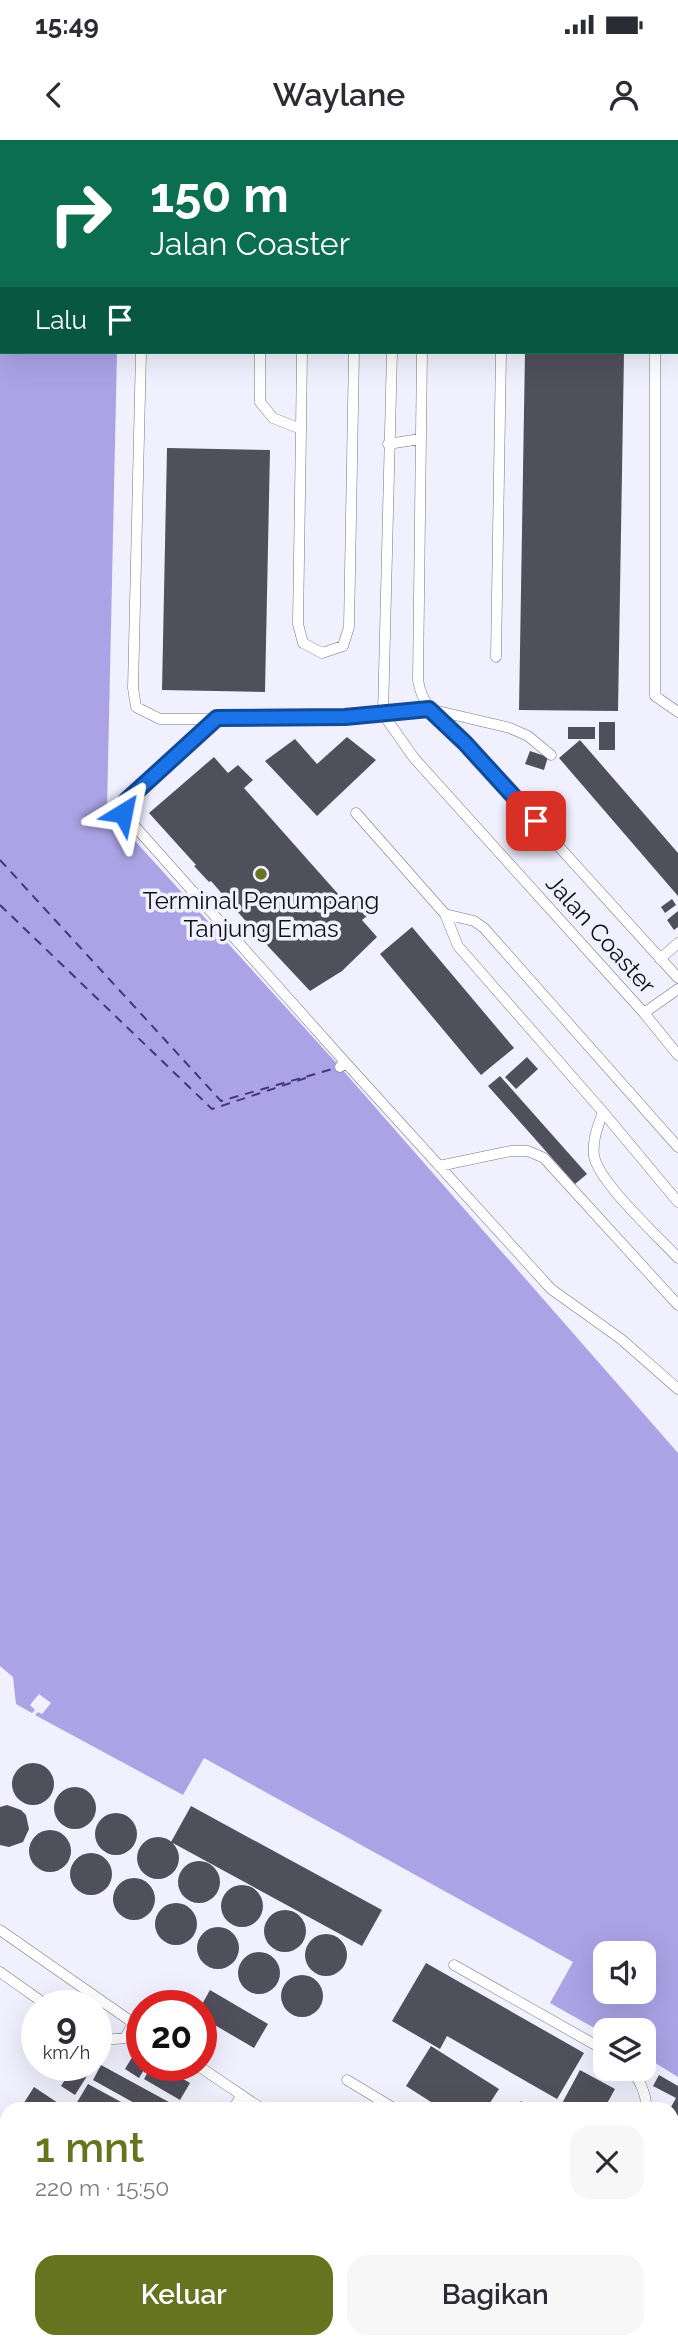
<!DOCTYPE html>
<html lang="id">
<meta charset="utf-8">
<style>
:root{--surface:#fff;--page:#f7f7f7;--text:#2b2b33;--muted:#7c7c81;--accent:#66731f}
body{margin:0;font-family:Raleway,sans-serif;background:var(--page);color:var(--text);height:100vh;display:flex;flex-direction:column;font-size:26px;white-space:nowrap}
*{box-sizing:border-box;margin:0}
p{font-size:23px;color:var(--muted)}
.icon{flex:none;width:38px;height:38px;fill:none;stroke:currentColor;stroke-width:2;stroke-linecap:round;stroke-linejoin:round}
.map{position:relative;flex:1;overflow:hidden}
.panel{position:absolute;left:0px;top:1962px;width:679px;height:247px;display:flex;flex-direction:column;background:var(--surface);border-radius:21px 21px 0 0;box-shadow:0 7px 28px #0002}
.panel>*{flex:none}
.top-card{position:absolute;left:0px;top:0px;width:679px;height:214px;box-shadow:0 7px 28px #0002;background:#0b6e4f;color:#fff;overflow:hidden}
.controls{position:absolute;left:593px;top:1801px;display:grid;gap:14px}
.controls a{display:grid;place-items:center;width:63px;height:63px;border-radius:14px;background:var(--surface);box-shadow:0 7px 28px #0002;font-size:35px}
.speed{position:absolute;left:21px;top:1850px;display:flex;gap:14px;font-size:35px;font-weight:700;text-align:center}
.speed>*{display:grid;place-content:center;width:91px;height:91px;border-radius:50%;background:var(--surface);box-shadow:0 7px 28px #0002;line-height:1}
.speed small{font-size:18px;font-weight:400}
.speed .limit{border:10px solid #d22;background:#fff;color:#111}
.pin{position:absolute;display:grid;place-items:center;width:60px;height:60px;color:#fff;margin:-30px;border-radius:14px;box-shadow:0 4px 10px #0006}
.me{position:absolute;width:77px;margin:-38px;rotate:35deg;stroke-linejoin:round;filter:drop-shadow(0 0 5px #0008)}
.turn{display:flex;align-items:center;gap:24px;height:147px;padding:0 35px;font-size:32px}
.turn .icon{width:91px;height:91px;stroke-width:2.5}
.turn b{display:block;font-size:49px;line-height:60px}
.then{display:flex;align-items:center;height:66px;padding:0 35px;background:#0003;gap:14px;font-size:26px}
.round{display:grid;place-items:center;flex:none;width:74px;height:74px;border-radius:21px;background:var(--page)}
.summary{display:flex;align-items:center;justify-content:space-between;height:119px;padding:0 35px}
h1{font-size:42px;font-weight:600;line-height:52px;color:var(--accent)}
.cta{display:flex;gap:14px;margin-top:auto;padding:14px 35px}
.cta a{flex:1;height:80px;border-radius:21px;background:var(--accent);color:#fff;font-size:28px;font-weight:600;line-height:80px;text-align:center}
.cta a+a{background:var(--page);color:var(--text)}
.status{display:flex;justify-content:space-between;align-items:center;height:49px;padding:0 35px;background:var(--surface);direction:ltr}
.status svg{height:19px;fill:currentColor}
header{display:flex;justify-content:space-between;align-items:center;height:91px;padding:0 35px;background:var(--surface);font-size:32px;font-weight:600}
.map>svg:first-child{display:block}
.water{fill:#aba3e5;fill-rule:evenodd}
.lines{fill:none;stroke-linecap:round;stroke-linejoin:round}
.ferry{stroke:#463482;stroke-width:2;stroke-dasharray:9 7;stroke-linecap:butt}
.building{fill:#504f5c}
.lane-casing{stroke:#777683;stroke-width:11}
.lane{stroke:#fff;stroke-width:10}
.route-casing{stroke:#114b97;stroke-width:18}
.route{stroke:#1a73e8;stroke-width:12}
.poi-dot{fill:#66731f;stroke:#f1f0ff;stroke-width:2.5}
.labels{text-anchor:middle;dominant-baseline:central;stroke-width:7;stroke-linejoin:round;paint-order:stroke}
.poi-label{font-size:24px;fill:#0f0e13;stroke:#f1f0ff}
.street-label{font-size:24px;fill:#0f0e13;stroke:#f1f0ff}
</style>
<div class="status"><b>15:49</b><svg viewBox="0 0 49 12"><path d="M0 12V9h3v3zM5 12V6h3v6zM10 12V3h3v9zM15 12V0h3v12zM26 1h20v11H26zM47 4h2v5h-2z"/></svg></div>
<header><svg class="icon" aria-label="back" viewBox="0 0 24 24"><path d="M15 5l-7 7 7 7"/></svg>Waylane<svg class="icon" aria-label="person" viewBox="0 0 24 24"><circle cx="12" cy="8" r="4"/><path d="M4 21q1-7 8-7t8 7"/></svg></header>
<div class="map">
<svg width="678" height="2208" viewBox="0 0 678 2208">
<rect width="100%" height="100%" fill="#f1f0ff"/>
<path class="water" d="M0 0H121L2 2V212H117L107 670 340 927 678 1313V1937L644 1916V1890H606L605 1894 550 1863 573 1822 204 1618 183 1655 35 1575 38 1572 42 1574 51 1563 39 1554 30 1565 35 1570 32 1573 16 1564 13 1537 0 1526ZM606 1813H644V1852H606Z"/>
<g class="lines">
<path class="ferry" d="M0 720 221 961 336 928
M0 765 212 969 312 936"/>
</g>
<path class="building" d="M525 212H624L618 571 519 570Z
M167 308 270 310 265 552 162 550Z
M599 582H615V610H599Z
M568 587H595V599H568Z
M347 597 376 620 317 676 265 621 295 599 317 624Z
M580 600 678 713V756L559 618Z
M530 611 548 617 544 630 525 624Z
M214 617 228 633 238 625 253 640 244 648 347 764 357 756 372 772 362 780 377 797 342 831 310 851 265 803 264 805 250 788V786L211 741 209 742 194 726 196 725 149 673Z
M672 759 676 765 665 773 661 767Z
M678 771V787L674 790 667 780Z
M412 787 514 908 481 935 380 814Z
M527 917 538 929 516 949 505 937Z
M500 936 587 1034 575 1044 488 946Z
M12 1644a21 21 0 1 1 42 0a21 21 0 1 1-42 0Z
M54 1668a21 21 0 1 1 42 0a21 21 0 1 1-42 0Z
M7 1665 21 1670 26 1675 29 1689 23 1702 9 1707 0 1705V1667Z
M191 1666 382 1770 362 1806 171 1702Z
M95 1694a21 21 0 1 1 42 0a21 21 0 1 1-42 0Z
M29 1711a21 21 0 1 1 42 0a21 21 0 1 1-42 0Z
M137 1718a21 21 0 1 1 42 0a21 21 0 1 1-42 0Z
M70 1734a21 21 0 1 1 42 0a21 21 0 1 1-42 0Z
M178 1742a21 21 0 1 1 42 0a21 21 0 1 1-42 0Z
M113 1759a21 21 0 1 1 42 0a21 21 0 1 1-42 0Z
M221 1766a21 21 0 1 1 42 0a21 21 0 1 1-42 0Z
M155 1784a21 21 0 1 1 42 0a21 21 0 1 1-42 0Z
M264 1791a21 21 0 1 1 42 0a21 21 0 1 1-42 0Z
M197 1808a21 21 0 1 1 42 0a21 21 0 1 1-42 0Z
M305 1815a21 21 0 1 1 42 0a21 21 0 1 1-42 0Z
M238 1833a21 21 0 1 1 42 0a21 21 0 1 1-42 0Z
M426 1823 584 1913 557 1959 447 1896 440 1909 392 1881Z
M281 1856a21 21 0 1 1 42 0a21 21 0 1 1-42 0Z
M210 1850 268 1884 254 1908 201 1877V1866Z
M431 1906 499 1949 486 1969H442L406 1946Z
M137 1909 142 1912V1925H147L139 1938 125 1929Z
M74 1925H94L75 1955 61 1946Z
M101 1925 178 1967 176 1969H145L93 1940Z
M152 1925H159L190 1943 180 1960 144 1939Z
M580 1930 615 1949 604 1969 592 1965 590 1969H559Z
M659 1935 678 1946V1987L672 1984 670 1969 676 1958 653 1946Z
M88 1944 134 1969H85L76 1964Z
M34 1947 67 1969H20Z
M521 1961 533 1969H516Z
M0 1991 7 1996V2003L0 2012Z
M672 2081 678 2084V2120L672 2117Z
M163 2202H379L390 2208H174Z
M536 2202H569L573 2208H533Z"/>
<g class="lines">
<g class="lane-casing">
<path id="lane" d="M425 0V2
M526 0 527 2
M673 0V2
M144 2V0
M213 2V0
M261 2V0
M304 2V0
M356 2 357 0
M395 2V0
M677 13 678 15
M677 200H678
M141 212 133 548 136 567 160 579 345 577 429 569 510 588 528 596 551 615
M260 212V262L273 278 301 289 298 484 303 503 322 513 343 506 349 487 354 212
M422 212 418 540C422 569 444 583 465 603L678 838
M655 212V556L678 572
M301 289 302 212
M388 304 420 299
M496 517 501 212
M383 574 414 618 644 873 678 915
M383 574 392 212
M217 578 126 661 123 673 345 922 340 927
M356 673 445 774
M660 819 678 803
M644 873 678 849
M345 922 551 1149 621 1199 678 1249
M603 972 678 1062
M678 1007 484 788 474 781 445 774 458 806 603 972C598 986 592 1000 594 1016 599 1043 658 1096 678 1118
M439 1026 511 1011H528L544 1018 678 1165
M0 1790 142 1889
M454 1825 606 1911
M0 1832 48 1866
M96 1896 104 1900 125 1898 133 1883
M197 1925 262 1969
M629 1928C639 1938 647 1954 646 1969
M347 1940 395 1969
M233 1969 242 1955
M0 2142 7 2146
M109 2202 120 2208
M643 2202 655 2208
M435 2208 438 2202
M467 2208 471 2202"/>
</g>
<use href="#lane" class="lane"/>
</g>
<g class="lines">
<g class="route-casing">
<path id="route" d="M123 673 126 661 217 578 345 577 429 569 465 603 536 681"/>
</g>
<use href="#route" class="route"/>
</g>
<circle class="poi-dot" cx="261" cy="734" r="7"/>
<g class="labels">
<g class="poi-label">
<text x="261" y="760">Terminal Penumpang<tspan x="261" dy="28">Tanjung Emas</tspan></text>
</g>
<g class="street-label">
<text transform="translate(601 794) rotate(48)">Jalan Coaster</text>
</g>
</g>
</svg>
<div class="controls">
<a><svg class="icon" aria-label="sound" viewBox="0 0 24 24"><path d="M4 9h4l5-4v14l-5-4H4zM17 9q2 3 0 6"/></svg></a>
<a><svg class="icon" aria-label="layers" viewBox="0 0 24 24"><path d="M12 4l9 5-9 5-9-5zM3 14l9 5 9-5"/></svg></a>
</div>
<div class="speed"><div>9<small>km/h</small></div><div class="limit">20</div></div>
<div class="pin" style="left:536px;top:681px;background:#d93025"><svg class="icon" aria-label="arrive" viewBox="0 0 24 24"><path d="M6 21V4h12l-3 4 3 4H6"/></svg></div>
<svg class="me" style="left:123px;top:673px" viewBox="-20 -20 40 40"><path d="M0-17L14 15 0 8-14 15z" fill="#1a73e8" stroke="#fff" stroke-width="4"/></svg>
<div class="top-card">
<div class="turn"><svg class="icon" aria-label="right" viewBox="0 0 24 24"><path d="M7 20v-9h11M14 6l5 5-5 5"/></svg><div><b>150 m</b>Jalan Coaster</div></div>
<div class="then">Lalu<svg class="icon" aria-label="arrive" viewBox="0 0 24 24"><path d="M6 21V4h12l-3 4 3 4H6"/></svg></div>
</div>
<section class="panel">
<div class="summary"><div><h1>1 mnt</h1><p>220 m · 15:50</p></div><a class="round"><svg class="icon" aria-label="close" viewBox="0 0 24 24"><path d="M6 6l12 12M18 6L6 18"/></svg></a></div>
<div class="cta"><a>Keluar</a><a>Bagikan</a></div>
</section>
</div>
